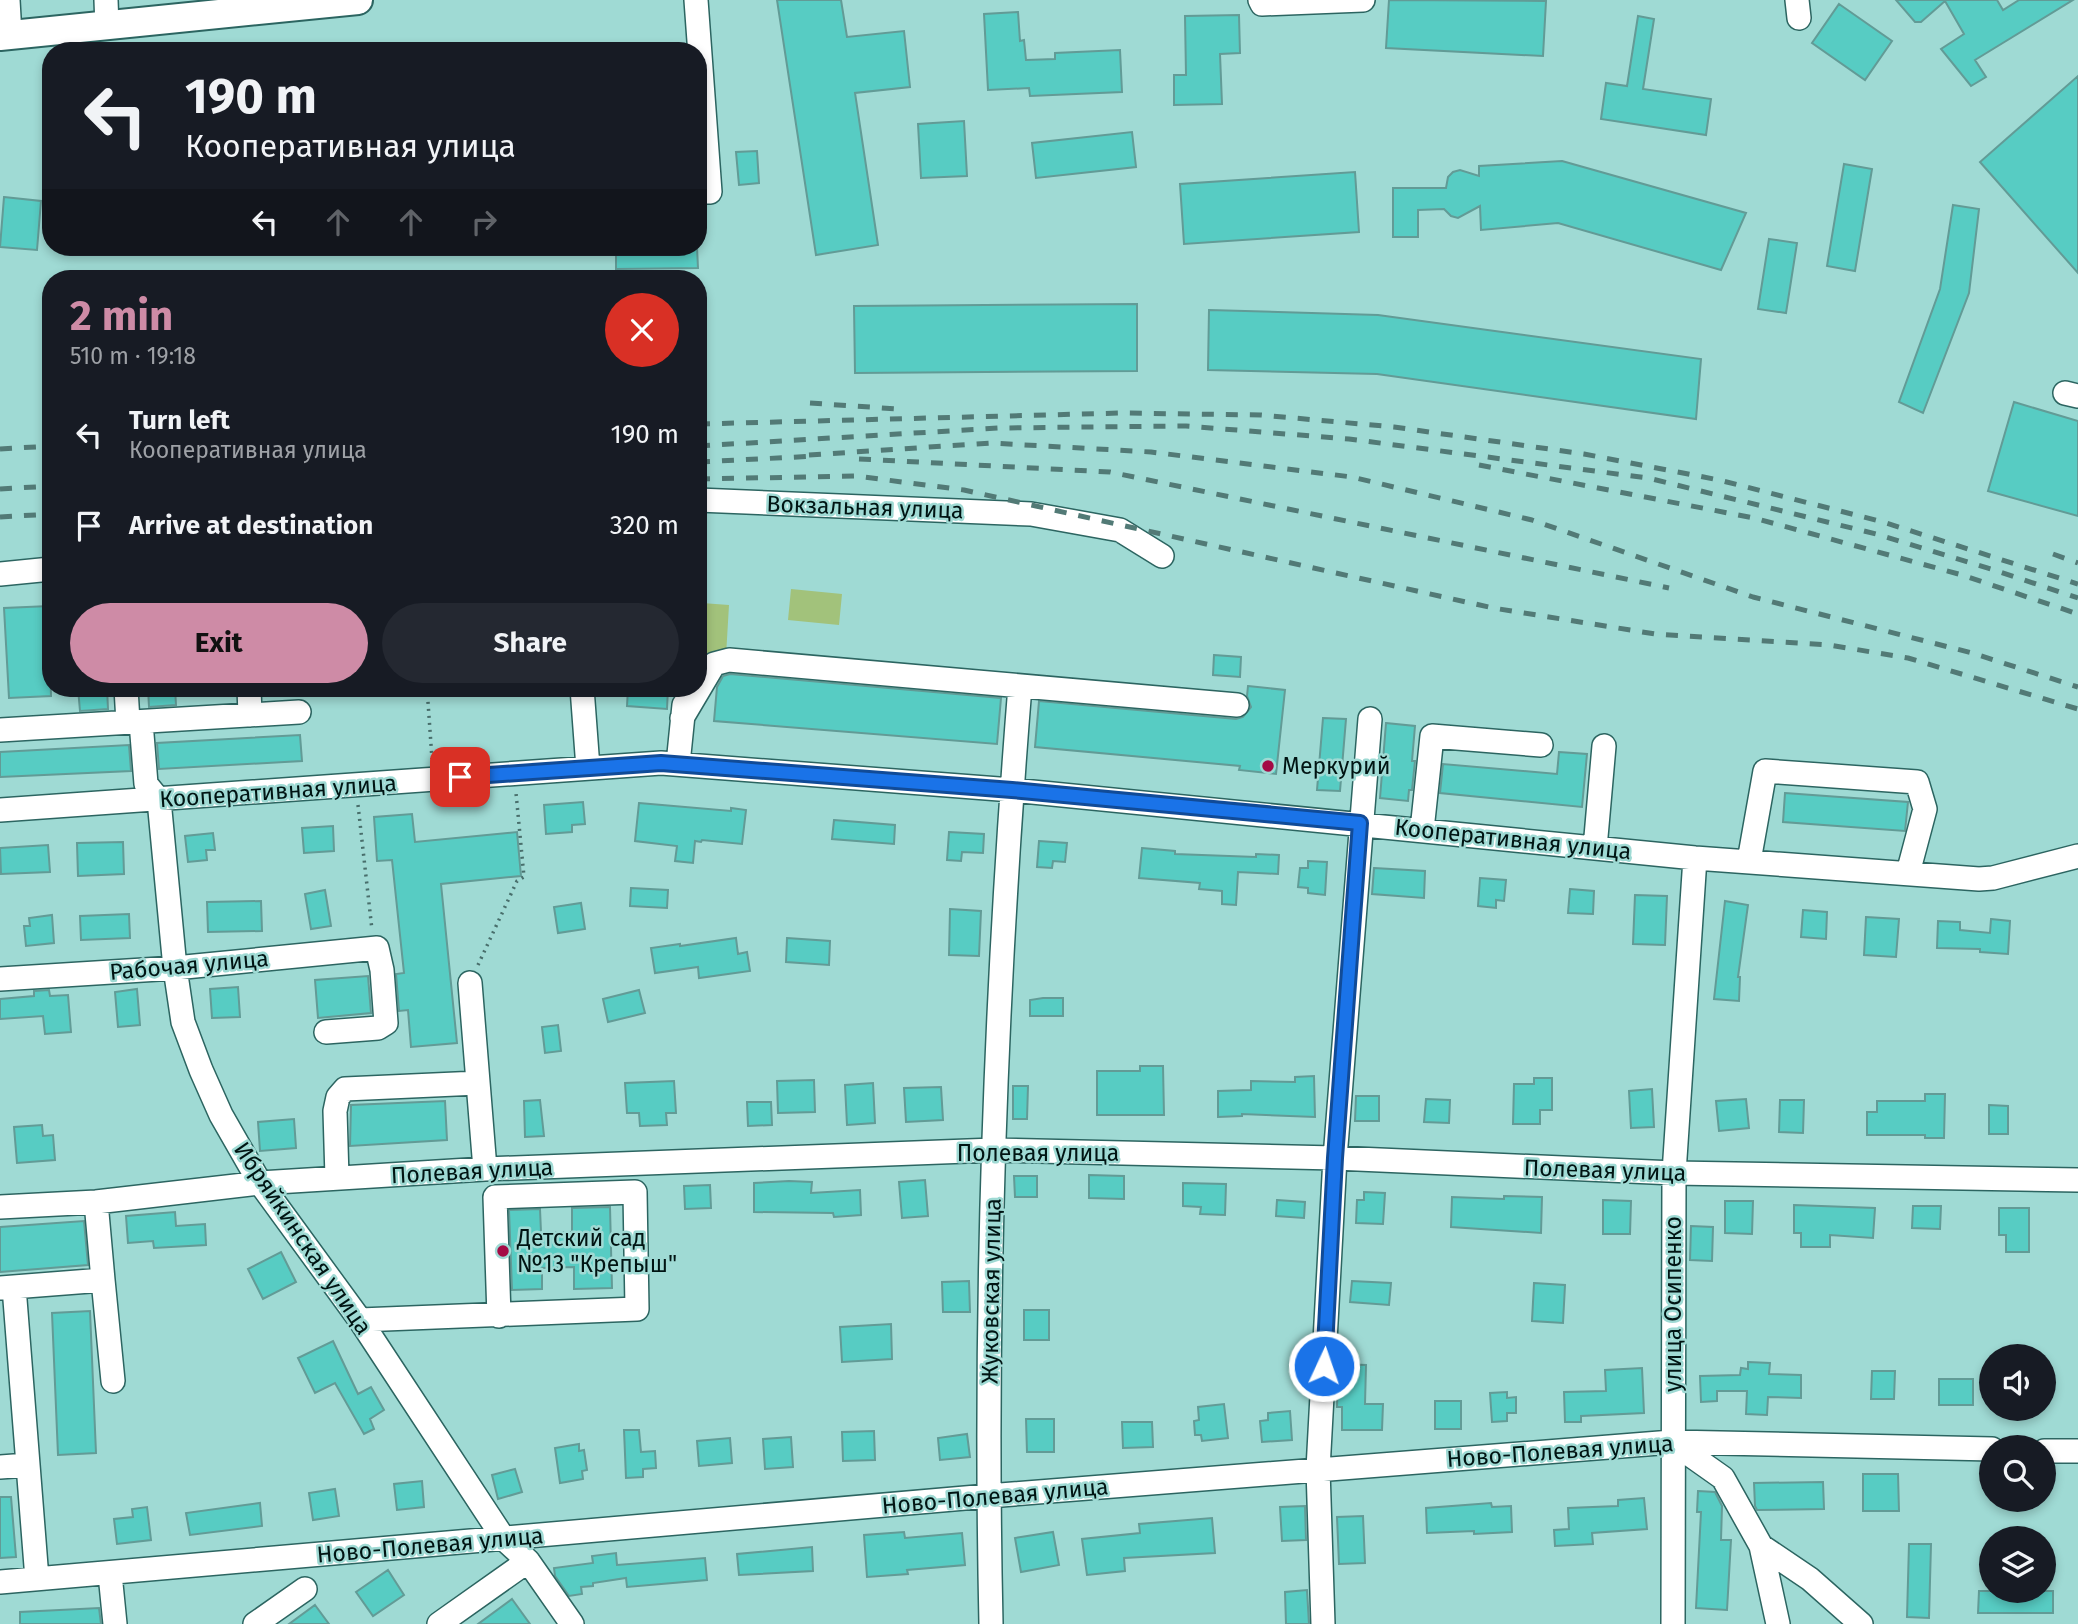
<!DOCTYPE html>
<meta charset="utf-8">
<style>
:root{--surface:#171b24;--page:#242831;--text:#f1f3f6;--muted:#9ea1a6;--accent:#ce8ba6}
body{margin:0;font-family:"Fira Sans",sans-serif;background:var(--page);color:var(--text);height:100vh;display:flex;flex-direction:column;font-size:26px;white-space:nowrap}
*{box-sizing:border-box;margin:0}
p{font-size:23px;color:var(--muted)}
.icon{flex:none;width:38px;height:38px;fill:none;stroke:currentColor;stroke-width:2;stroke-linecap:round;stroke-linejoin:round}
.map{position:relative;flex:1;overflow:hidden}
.panel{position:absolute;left:42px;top:270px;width:665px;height:427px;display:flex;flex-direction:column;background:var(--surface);border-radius:28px;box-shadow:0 4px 10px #0003}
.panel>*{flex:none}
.hud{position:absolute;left:42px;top:42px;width:665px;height:214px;border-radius:28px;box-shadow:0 4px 10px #0003;background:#171b24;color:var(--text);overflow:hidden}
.fabs{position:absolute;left:1979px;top:1344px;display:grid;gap:14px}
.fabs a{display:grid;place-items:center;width:77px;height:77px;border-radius:50%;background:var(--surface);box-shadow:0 4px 10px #0003;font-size:35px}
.pin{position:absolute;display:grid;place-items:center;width:60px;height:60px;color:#fff;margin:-30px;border-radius:14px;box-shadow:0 4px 10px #0006}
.me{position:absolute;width:77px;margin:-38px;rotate:3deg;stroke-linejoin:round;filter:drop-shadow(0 0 5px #0008)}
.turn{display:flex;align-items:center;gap:24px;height:147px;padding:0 28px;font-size:32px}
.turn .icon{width:91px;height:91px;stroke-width:2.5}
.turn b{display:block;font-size:49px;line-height:60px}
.lanes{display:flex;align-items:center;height:66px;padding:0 28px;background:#0003;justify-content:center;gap:35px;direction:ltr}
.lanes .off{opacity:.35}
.round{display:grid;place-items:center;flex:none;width:74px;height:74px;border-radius:37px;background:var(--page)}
.headline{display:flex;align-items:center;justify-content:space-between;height:119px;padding:0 28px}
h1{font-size:42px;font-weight:700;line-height:52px;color:var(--accent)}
.cta{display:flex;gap:14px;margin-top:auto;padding:14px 28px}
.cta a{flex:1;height:80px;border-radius:42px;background:var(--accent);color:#111;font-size:28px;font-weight:700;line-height:80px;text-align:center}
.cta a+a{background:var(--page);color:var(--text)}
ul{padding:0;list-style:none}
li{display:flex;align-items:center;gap:21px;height:91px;padding:0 28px}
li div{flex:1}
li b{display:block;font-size:26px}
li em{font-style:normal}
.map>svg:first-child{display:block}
.green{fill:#a2c27b}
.building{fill:#57ccc3;stroke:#629b96;stroke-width:2}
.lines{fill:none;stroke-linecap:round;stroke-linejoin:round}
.minor-casing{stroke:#2c6561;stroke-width:26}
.major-casing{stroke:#2c6561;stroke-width:32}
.path{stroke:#486e6b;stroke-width:3.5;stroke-dasharray:2 5;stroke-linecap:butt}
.minor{stroke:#fff;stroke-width:23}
.major{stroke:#fff;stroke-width:28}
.rail{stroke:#527a76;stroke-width:5;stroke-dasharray:12 12;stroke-linecap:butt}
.route-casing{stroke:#114b97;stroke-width:18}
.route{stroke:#1a73e8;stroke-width:12}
.poi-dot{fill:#a40b45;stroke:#9fdad4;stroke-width:2.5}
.labels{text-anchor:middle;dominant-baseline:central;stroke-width:5;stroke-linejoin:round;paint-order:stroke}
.street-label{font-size:23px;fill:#001413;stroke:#9fdad4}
.poi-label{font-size:23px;fill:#001413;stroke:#9fdad4;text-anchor:start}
</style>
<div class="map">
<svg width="2078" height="1624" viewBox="0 0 2078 1624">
<rect width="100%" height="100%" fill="#9fdad4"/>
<path class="green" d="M791 589 842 594 839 625 788 620Z
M702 603 729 605 726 656 700 655Z"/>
<path class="building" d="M777 0H841L847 37 904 31 910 87 855 93 878 245 816 255Z
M1389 0 1546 1 1543 56 1386 48Z
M1896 0H1997L2003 10 2019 0H2073L1975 60 1986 77 1971 86 1941 49 1964 34 1945 1 1921 22H1915Z
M1839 4 1892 41 1865 80 1812 43Z
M1018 12 1020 41 1024 40 1026 60 1055 59V53L1120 50 1122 92 1030 96 1029 88 988 90 984 14Z
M1239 15 1240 53 1220 54 1222 104 1174 105V75H1186L1185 16Z
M1638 16 1654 19 1643 89 1711 99 1706 135 1601 119 1606 83 1627 86Z
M2078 76V273L1980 162Z
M964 121 967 176 921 178 918 124Z
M1132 132 1136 167 1036 178 1032 143Z
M757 151 759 183 739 185 736 152Z
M1562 161 1746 213 1721 270 1558 223 1481 230 1480 206 1458 218 1451 216 1444 209 1418 210V237H1393V188H1446L1448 177 1453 172 1460 170 1479 176V166Z
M1844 164 1872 169 1855 271 1827 266Z
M1355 172 1359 232 1184 244 1180 184Z
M4 197 41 201 37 250 0 247Z
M1953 205 1979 209 1969 293 1923 413 1899 402 1940 289Z
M1769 239 1797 243 1786 313 1758 309Z
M616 247H697L698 268 616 269Z
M1137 304V371L855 373 854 306Z
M1209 310 1378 315 1701 359 1696 419 1377 374 1208 370Z
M2014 402 2078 421V516L1988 491Z
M49 606 51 696 9 698 4 608Z
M1214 655 1241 657 1240 677 1213 675Z
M730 674 1001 698 997 744 714 721 717 687 723 676Z
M1248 686 1285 690 1276 774 1239 770 1240 766 1035 747 1039 701 1236 719 1243 717 1251 707 1247 696Z
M78 688H107L108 709 80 711Z
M148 688H175L176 705 149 707Z
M628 688H668L667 709 627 706Z
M1323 718 1346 719 1340 791 1317 790Z
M1386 723 1415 726 1412 761H1415L1412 790H1409L1408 801 1380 798Z
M300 735 302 761 159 769 157 743Z
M129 745 131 771 0 777V752Z
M1559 752 1587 754 1582 807 1440 793 1443 764 1557 774Z
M1785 793 1908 802 1905 831 1783 822Z
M583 802 585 824 572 825V832L546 834 544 805Z
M639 803 731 811V808L746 810 742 844 702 840 701 842 695 841 693 863 675 861 677 846 635 841Z
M412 814 415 842 517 832 521 876 441 884 457 1043 411 1047 408 1010 399 1011 396 974 404 973 392 860 377 861 374 817Z
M834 820 895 825 894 844 832 839Z
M333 826 334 851 304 853 302 828Z
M949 832 984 834 983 853 962 852 961 861 947 860Z
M213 833 215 850H206L207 860 188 862 185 836Z
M1039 841 1067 843 1065 862 1053 861 1052 868 1037 867Z
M123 842 124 874 78 876 77 843Z
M48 845 50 872 1 874 0 848Z
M1142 848 1175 851V854L1256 857V854L1279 855 1278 874 1238 872 1236 905 1222 904V891L1199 889 1200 883 1139 878Z
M1308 861 1327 862 1325 895 1308 893V888L1298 887 1300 868H1308Z
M1374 868 1425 871 1424 898 1372 894Z
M1480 878 1506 880 1504 901 1496 900V908L1478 906Z
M631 888 668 890 667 908 630 906Z
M1570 889 1594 891 1593 914 1568 913Z
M325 890 331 926 311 929 305 894Z
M1635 895 1667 896 1665 945 1633 944Z
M261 901 262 931 208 932 207 902Z
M1725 901 1748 905 1738 977H1740L1739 1001 1714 999Z
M581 903 585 929 558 933 554 907Z
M950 909 981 911 979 956 949 955Z
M1803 910 1827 912 1826 939 1801 937Z
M129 914 130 938 81 940 80 916Z
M52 915 54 943 26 946 24 926H30L29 918Z
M1866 917 1899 919 1896 957 1864 955Z
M1991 919 2010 921 2008 954 1980 952V949L1937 948 1938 921 1960 922V930L1990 933Z
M736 938 738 954 747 952 750 971 699 978 698 967 655 973 651 948 680 944V946Z
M787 938 830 941 829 965 786 962Z
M368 976 371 1013 318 1018 315 980Z
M238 987 240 1017 212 1018 210 989Z
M137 989 140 1025 118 1027 115 992Z
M49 990 50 996 68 995 71 1032 45 1034 43 1016 0 1019V999L34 996V991Z
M639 990 645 1013 608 1022 603 999Z
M1043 998H1063V1016H1030V1000Z
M558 1025 561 1051 545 1053 542 1027Z
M1140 1066H1163L1164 1115H1097V1071H1140Z
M1314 1076 1315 1117 1242 1114V1116L1218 1117V1091L1251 1090V1081L1295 1082V1077Z
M1534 1078H1552V1110H1540V1124H1513L1514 1084H1534Z
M814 1080 815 1112 778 1113 777 1081Z
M674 1081 676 1113H666L667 1125 640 1126 639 1113H627L625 1083Z
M873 1083 875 1123 847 1125 845 1085Z
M1013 1086H1028L1027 1119H1013Z
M941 1087 943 1120 906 1122 904 1088Z
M1652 1089 1654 1127 1631 1128 1629 1091Z
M1925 1094H1945L1944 1138H1925V1135H1867V1112H1877V1101H1925Z
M1356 1096H1379V1121H1355Z
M1426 1099 1450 1100 1449 1123 1424 1122Z
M1746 1099 1749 1128 1719 1131 1716 1101Z
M540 1100 544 1136 525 1137 524 1101Z
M1780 1100H1804L1803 1133 1779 1132Z
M445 1101 447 1140 350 1146 351 1105Z
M747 1102H771L772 1125 748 1126Z
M1989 1105 2008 1106V1134H1989Z
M294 1119 296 1148 260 1151 258 1122Z
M42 1125 43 1136 53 1135 55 1160 17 1163 14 1127Z
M1089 1175 1124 1176V1199L1089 1198Z
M1014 1176H1037V1197H1015Z
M925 1180 928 1216 902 1218 899 1182Z
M789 1181 812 1182 811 1193 860 1190 861 1215 834 1217 833 1213 754 1212V1183Z
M1183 1183 1226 1184 1225 1215 1200 1214 1201 1207 1183 1206Z
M710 1185 711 1208 685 1209 684 1186Z
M1364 1192 1385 1193 1383 1224 1356 1223 1357 1200H1364Z
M1504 1196 1542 1197 1541 1233 1451 1227 1452 1197 1504 1199Z
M1277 1200 1305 1202 1304 1218 1276 1216Z
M1603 1200 1631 1201 1630 1234H1603Z
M1725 1201H1753L1752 1234 1725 1233Z
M1794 1205 1875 1208 1873 1238 1830 1235V1247H1801V1233H1794Z
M1913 1206H1941L1940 1229 1912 1228Z
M610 1207 612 1288 574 1289V1267L542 1268V1289L512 1290 509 1210 540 1209 541 1232H572V1208Z
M1999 1208H2029V1252H2006V1235H1999Z
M175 1212 176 1226 205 1224 206 1245 154 1248 153 1241 128 1243 126 1216Z
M84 1221 88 1265 0 1272V1227Z
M1691 1226 1713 1227 1712 1261 1690 1260Z
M281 1252 296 1282 263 1299 248 1269Z
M969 1281 970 1312H943L942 1282Z
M1352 1281 1391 1283 1389 1305 1350 1302Z
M1534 1283 1565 1285 1563 1323 1532 1321Z
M1024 1310H1049V1340H1024Z
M90 1311 96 1453 58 1455 52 1313Z
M891 1324 892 1359 842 1362 840 1327Z
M333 1341 358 1394 371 1387 384 1410 370 1419 374 1429 364 1434 335 1383 315 1393 298 1358Z
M1748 1362 1770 1363 1769 1374 1801 1375V1398L1768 1397 1767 1415 1746 1414 1747 1391H1717V1401L1701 1402 1700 1376 1740 1375 1741 1368 1748 1369Z
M1338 1364 1366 1365 1365 1404H1383L1382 1430H1342V1407H1337Z
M1642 1368 1644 1413 1581 1416V1422H1565L1564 1392 1606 1391 1605 1370Z
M1872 1371H1895L1894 1399H1871Z
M1939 1379H1973V1405H1939Z
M1507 1392V1398L1516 1397V1413H1507V1421L1492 1422 1490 1393Z
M1435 1401H1461V1429H1435Z
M1224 1404 1228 1438 1202 1441 1201 1435H1195L1194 1421 1199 1420 1198 1407Z
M1290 1411 1292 1440 1262 1442 1260 1421 1268 1420V1413Z
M1026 1419H1054V1452H1027Z
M1122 1422H1152L1153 1447 1123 1448Z
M624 1430H639L641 1452 655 1451 656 1468 643 1469V1477L626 1478Z
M874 1431 875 1460 843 1461 842 1432Z
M967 1434 970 1457 940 1460 938 1438Z
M791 1437 793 1467 765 1469 763 1439Z
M730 1438 732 1463 699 1466 697 1441Z
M579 1444V1451L584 1450 587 1470 582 1471 583 1479 560 1483 555 1448Z
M515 1469 522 1492 498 1499 492 1475Z
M1863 1474H1898L1899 1511H1863Z
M422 1481 424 1507 397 1510 394 1484Z
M1823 1482 1824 1509 1757 1510 1755 1506 1754 1483Z
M335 1489 339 1516 313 1520 309 1493Z
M1698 1491 1715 1492 1722 1506 1721 1540H1731L1727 1610 1696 1608 1701 1512H1697Z
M0 1497H11L16 1557 0 1558Z
M1644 1498 1647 1529 1592 1533 1593 1544 1555 1546 1554 1530 1569 1529 1568 1508 1618 1506V1500Z
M260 1503 262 1526 190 1535 186 1513Z
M1491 1503 1492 1507 1511 1506 1512 1532 1474 1534V1531L1427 1533 1426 1508Z
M1305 1506 1306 1540 1282 1541 1280 1507Z
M147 1507 151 1540 117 1544 114 1519 133 1517 132 1509Z
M1363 1516 1365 1563 1339 1564 1337 1517Z
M1212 1518 1215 1553 1124 1558 1125 1571 1087 1575 1082 1539 1140 1533 1139 1524Z
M904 1532 905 1538 962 1533 965 1565 907 1570 908 1574 867 1577 864 1535Z
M1053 1532 1059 1565 1021 1572 1015 1538Z
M1909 1544H1931L1929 1618 1907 1617Z
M812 1547 813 1571 739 1575 737 1554Z
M616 1553 617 1565 705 1558 707 1580 627 1587 626 1578 593 1583V1586L581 1587 582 1594 569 1596 555 1576 554 1568 593 1563 592 1556Z
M388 1570 404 1595 373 1616 356 1592Z
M1307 1590 1309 1624H1286L1285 1592Z
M1979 1591H2053V1613H1978Z
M512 1599 530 1624H478Z
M315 1605 329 1624H289Z
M99 1608 101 1624H20V1612Z"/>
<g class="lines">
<g class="minor-casing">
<path id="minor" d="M8 0 10 35
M106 0 107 27
M696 0 710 192H698
M1260 0 1262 4 1363 0
M1797 0 1799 18
M2065 393 2078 396
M698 500 1031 514 1120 530 1162 556
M0 574 51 569
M126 688 128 722
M249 688 250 715
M582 688 588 768
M682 718 714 664 729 660 1237 705
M141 722 146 784 159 800
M0 730 299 712
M678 764 684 705
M159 800 175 968 183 1022 201 1070 221 1115 260 1183 360 1320 504 1539 528 1561 572 1624
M0 810 661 763 1012 790 1695 858 1979 879 1993 878 2078 856
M1422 830 1432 736 1541 745
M1595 848 1604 746
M1749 861 1765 771 1917 782 1925 809 1908 873
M0 979 175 968 377 948 382 970 386 1023 378 1028 326 1032
M470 983 485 1169
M337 1178 335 1111 338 1097 345 1089 478 1083
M0 1207 96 1202 260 1183 485 1169 994 1150 1335 1158 1674 1173 2078 1180
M103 1280 113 1381
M14 1287 37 1579
M0 1288 103 1280 96 1202
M360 1320 637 1309 635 1192 495 1197 499 1316
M1672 1442 1723 1478 1761 1546 1810 1579 1861 1624
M2044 1451H2078
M0 1467 27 1465
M1761 1546 1778 1624
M110 1574 115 1624
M0 1582 988 1496 1672 1442 1992 1449
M255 1624 305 1589
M439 1624 528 1561
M991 1624C984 1311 995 997 1020 686
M1323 1624 1318 1469 1335 1158 1370 719
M1673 1624 1674 1173 1695 858"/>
</g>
<g class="major-casing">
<path id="major" d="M0 36 358 0"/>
</g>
<path class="path" d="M427 688 432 759
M358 805 372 930
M478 965 517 881 524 877 516 793"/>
<use href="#minor" class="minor"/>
<use href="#major" class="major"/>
<path class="rail" d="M810 403 898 409
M698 424 1122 413 1261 415 1394 427 1584 454 1719 480 1883 522 2078 584
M698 446 999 428 1186 426 1349 439 1648 478 1876 534 1997 571 2078 598
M0 449 51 446
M809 455 991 443 1151 452 1352 477 1532 520 1753 597 1972 653 2078 687
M859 459 1110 472 1669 588
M698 462 817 456
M1479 465 1754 518 1962 575 2078 614
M698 479 856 476 964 490 1493 608 1655 634 1829 645 1908 658 2078 709
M0 489 51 486
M0 517 51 514
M2053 554 2078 563"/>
</g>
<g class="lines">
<g class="route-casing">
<path id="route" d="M460 777 661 763 1012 790 1360 823 1335 1158 1324 1366"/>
</g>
<use href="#route" class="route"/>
</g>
<g class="poi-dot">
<circle cx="1268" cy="766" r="7"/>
<circle cx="503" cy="1251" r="7"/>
</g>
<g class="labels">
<g class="street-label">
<text transform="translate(865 507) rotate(2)">Вокзальная улица</text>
<text transform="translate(278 791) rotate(-4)">Кооперативная улица</text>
<text transform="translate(1513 839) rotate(6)">Кооперативная улица</text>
<text transform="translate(189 965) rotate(-5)">Рабочая улица</text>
<text x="1038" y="1153">Полевая улица</text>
<text transform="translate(1605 1170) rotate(2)">Полевая улица</text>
<text transform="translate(472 1171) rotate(-3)">Полевая улица</text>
<text transform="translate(303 1238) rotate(56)">Ибряйкинская улица</text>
<text transform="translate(991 1291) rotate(-89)">Жуковская улица</text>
<text transform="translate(1673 1304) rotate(-90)">улица Осипенко</text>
<text transform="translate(1560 1451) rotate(-4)">Ново-Полевая улица</text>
<text transform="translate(995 1496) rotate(-5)">Ново-Полевая улица</text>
<text transform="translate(430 1545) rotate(-5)">Ново-Полевая улица</text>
</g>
<g class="poi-label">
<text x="1282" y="766">Меркурий</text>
<text x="517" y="1238">Детский сад<tspan x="517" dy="26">№13 "Крепыш"</tspan></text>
</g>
</g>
</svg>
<div class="fabs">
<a><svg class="icon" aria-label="sound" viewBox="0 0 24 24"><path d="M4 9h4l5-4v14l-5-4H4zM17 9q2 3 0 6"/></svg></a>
<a><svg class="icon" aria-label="search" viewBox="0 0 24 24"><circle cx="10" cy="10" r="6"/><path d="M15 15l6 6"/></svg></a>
<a><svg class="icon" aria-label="layers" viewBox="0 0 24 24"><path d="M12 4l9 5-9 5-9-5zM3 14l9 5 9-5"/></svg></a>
</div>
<div class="pin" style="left:460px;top:777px;background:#d93025"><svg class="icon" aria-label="arrive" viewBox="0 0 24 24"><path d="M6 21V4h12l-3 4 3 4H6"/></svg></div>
<svg class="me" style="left:1324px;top:1366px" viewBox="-20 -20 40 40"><circle r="17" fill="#1a73e8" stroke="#fff" stroke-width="3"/><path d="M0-11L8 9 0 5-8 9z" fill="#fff"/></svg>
<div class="hud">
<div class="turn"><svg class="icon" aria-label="left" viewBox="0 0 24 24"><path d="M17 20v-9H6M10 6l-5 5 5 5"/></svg><div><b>190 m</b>Кооперативная улица</div></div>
<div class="lanes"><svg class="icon" aria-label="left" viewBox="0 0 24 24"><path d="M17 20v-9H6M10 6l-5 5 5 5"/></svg><svg class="icon off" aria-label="ahead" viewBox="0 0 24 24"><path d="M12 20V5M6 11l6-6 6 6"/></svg><svg class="icon off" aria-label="ahead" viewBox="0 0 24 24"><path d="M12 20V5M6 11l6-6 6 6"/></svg><svg class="icon off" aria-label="right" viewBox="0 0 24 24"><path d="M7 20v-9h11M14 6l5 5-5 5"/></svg></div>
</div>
<section class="panel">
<div class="headline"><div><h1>2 min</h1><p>510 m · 19:18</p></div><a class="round" style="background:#d93025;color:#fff"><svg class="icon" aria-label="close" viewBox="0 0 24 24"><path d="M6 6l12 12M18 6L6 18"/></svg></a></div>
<ul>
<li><svg class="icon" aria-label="left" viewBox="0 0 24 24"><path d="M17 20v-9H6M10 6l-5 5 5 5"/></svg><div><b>Turn left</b><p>Кооперативная улица</p></div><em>190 m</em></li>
<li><svg class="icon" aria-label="arrive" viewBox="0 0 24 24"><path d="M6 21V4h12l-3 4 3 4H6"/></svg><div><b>Arrive at destination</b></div><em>320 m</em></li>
</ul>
<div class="cta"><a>Exit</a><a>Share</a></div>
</section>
</div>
